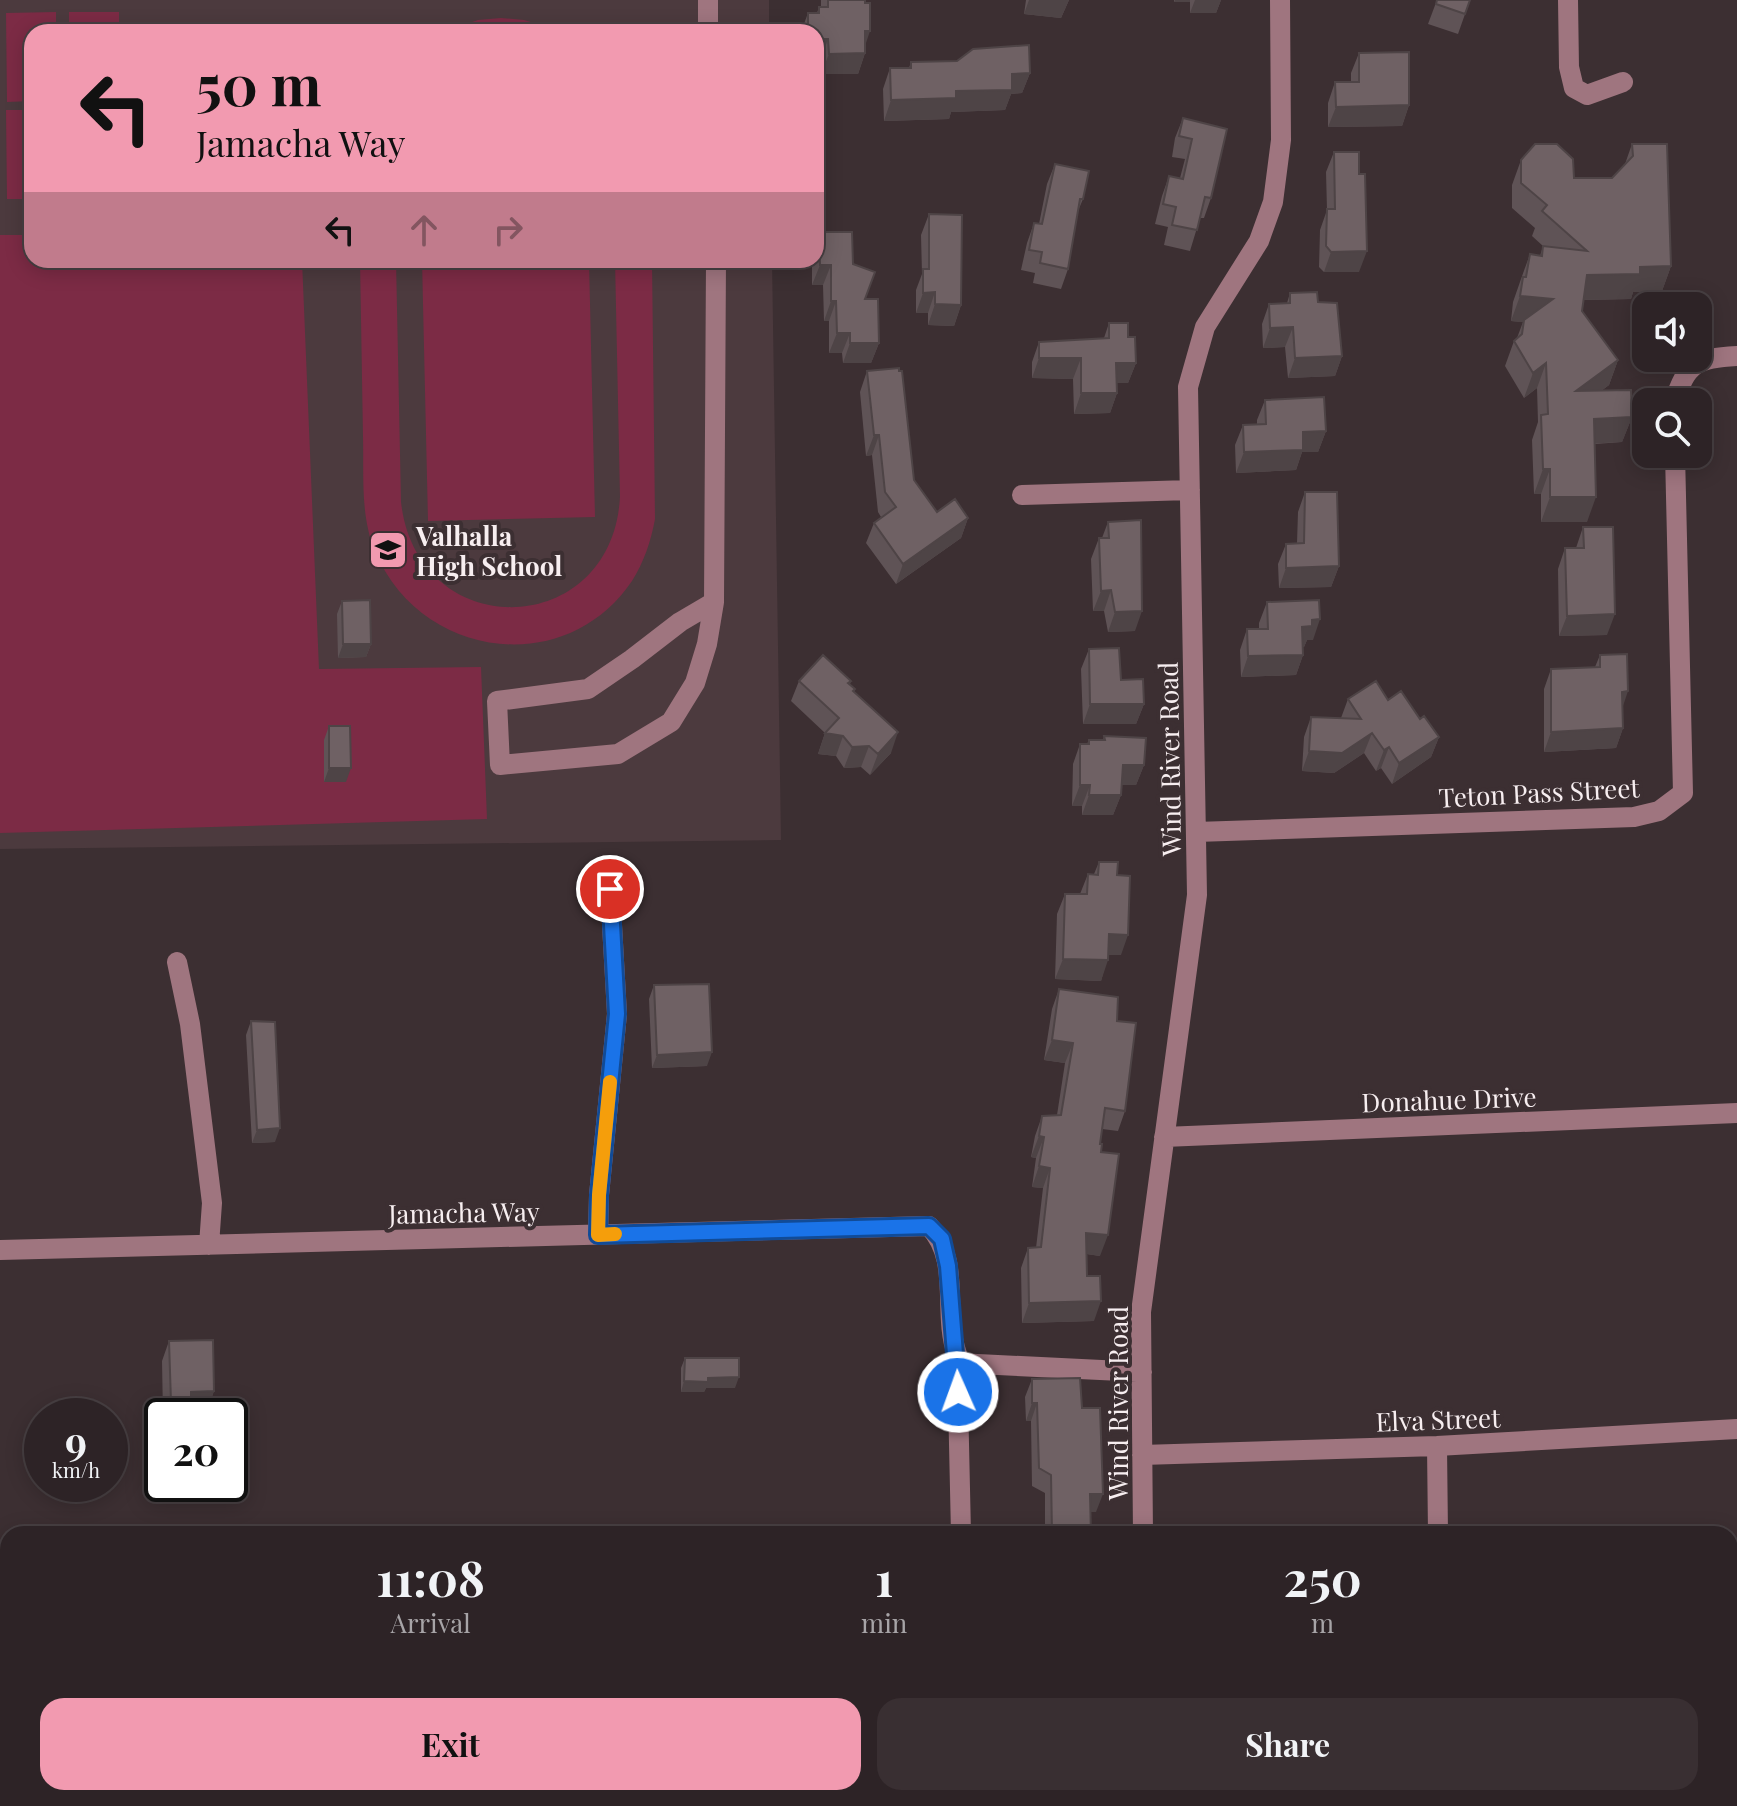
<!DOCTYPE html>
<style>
:root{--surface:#2d2326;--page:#392f32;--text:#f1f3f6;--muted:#a7a4a7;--line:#484043;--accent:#f29ab0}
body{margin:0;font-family:"Playfair Display",serif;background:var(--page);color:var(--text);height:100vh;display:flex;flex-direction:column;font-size:30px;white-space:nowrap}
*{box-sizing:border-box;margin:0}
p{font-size:26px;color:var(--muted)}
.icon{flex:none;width:44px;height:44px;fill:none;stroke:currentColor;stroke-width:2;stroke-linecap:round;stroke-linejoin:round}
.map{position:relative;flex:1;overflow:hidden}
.side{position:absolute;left:0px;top:1526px;width:1738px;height:280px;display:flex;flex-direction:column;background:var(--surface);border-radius:24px 24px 0 0;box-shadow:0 4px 20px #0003,0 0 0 2px var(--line)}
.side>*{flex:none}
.hud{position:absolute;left:24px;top:24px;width:800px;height:244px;border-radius:24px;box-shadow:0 4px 20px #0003,0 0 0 2px var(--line);background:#f29ab0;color:#111;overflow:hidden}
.fabs{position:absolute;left:1632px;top:292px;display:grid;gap:16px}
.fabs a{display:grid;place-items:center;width:80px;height:80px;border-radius:16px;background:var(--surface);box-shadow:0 4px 20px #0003,0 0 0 2px var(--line);font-size:40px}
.speed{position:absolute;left:24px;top:1398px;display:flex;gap:16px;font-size:40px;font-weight:700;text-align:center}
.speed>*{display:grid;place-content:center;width:104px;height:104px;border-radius:50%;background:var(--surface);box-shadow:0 4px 20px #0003,0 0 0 2px var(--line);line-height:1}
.speed small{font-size:20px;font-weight:400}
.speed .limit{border:4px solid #111;border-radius:12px;background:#fff;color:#111}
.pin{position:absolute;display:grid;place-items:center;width:68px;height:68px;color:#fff;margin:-34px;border:4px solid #fff;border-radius:50%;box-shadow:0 2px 8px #0007}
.me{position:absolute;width:88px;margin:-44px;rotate:358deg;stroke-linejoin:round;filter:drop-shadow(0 0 6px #0008)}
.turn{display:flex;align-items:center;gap:28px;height:168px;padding:0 40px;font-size:36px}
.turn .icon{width:104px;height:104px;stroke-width:2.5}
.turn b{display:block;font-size:56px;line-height:68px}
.lanes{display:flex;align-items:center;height:76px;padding:0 40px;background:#0003;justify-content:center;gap:40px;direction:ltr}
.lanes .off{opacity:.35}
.eta{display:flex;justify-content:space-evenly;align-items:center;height:136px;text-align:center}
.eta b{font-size:48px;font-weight:700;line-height:56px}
.button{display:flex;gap:16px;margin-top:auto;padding:16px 40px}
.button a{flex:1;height:92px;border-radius:24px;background:var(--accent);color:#111;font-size:32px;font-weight:700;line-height:92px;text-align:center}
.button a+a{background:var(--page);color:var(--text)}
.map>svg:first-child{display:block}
.built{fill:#4c3a3e}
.grass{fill:url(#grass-tufts)}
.garden{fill:#7c2b45}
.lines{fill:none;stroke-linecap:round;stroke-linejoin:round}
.minor{stroke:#9f757f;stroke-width:20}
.wall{fill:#5f5356}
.shaded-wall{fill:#4e4446}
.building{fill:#6f6164;stroke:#4e4446;stroke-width:2}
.route-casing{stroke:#114b97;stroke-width:20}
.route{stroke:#1a73e8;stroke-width:14}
.slow{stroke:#f59e0b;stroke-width:14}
.labels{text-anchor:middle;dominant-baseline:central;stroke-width:8;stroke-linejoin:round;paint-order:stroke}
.poi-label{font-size:26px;font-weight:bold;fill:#f7eef0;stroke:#3c2f32;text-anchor:start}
.street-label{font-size:26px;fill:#f7eef0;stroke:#3c2f32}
</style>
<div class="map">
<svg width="1737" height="1806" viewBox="0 0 1737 1806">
<defs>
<pattern id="grass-tufts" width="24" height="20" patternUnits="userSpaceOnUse" patternTransform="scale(2)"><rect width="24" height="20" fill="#7c2b45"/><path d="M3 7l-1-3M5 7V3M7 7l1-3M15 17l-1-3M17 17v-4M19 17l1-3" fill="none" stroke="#8f4a60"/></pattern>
</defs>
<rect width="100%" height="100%" fill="#3c2f32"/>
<path class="built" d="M0 0H769V32H32V260H772L781 840 0 849Z"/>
<path class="grass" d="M1730 1589H1737V1806H1602V1798H1730Z"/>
<path class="garden" d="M56 12V32H32V101L7 102 6 13Z
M69 12H119V32H69Z
M501 18 524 20 565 32H443L478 20Z
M6 110H32V199H7Z
M0 235H32V260H302L319 669 481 667 487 819 0 833Z
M360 260H396L401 502C417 645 612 641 620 497L615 260H652L655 519C651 541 644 562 632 581 565 680 419 658 375 551 360 516 364 474 363 437 362 378 361 319 360 260Z
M422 260H589L595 517 428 521Z"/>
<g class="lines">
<path class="minor" d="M1568 0 1569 67 1574 88 1587 95 1623 82
M708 32V0
M1674 402C1687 364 1695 358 1737 356
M1022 495 1190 490
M714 602 680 622 632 659 588 689 497 701 500 765 618 754 671 722 695 683 707 644 714 602 716 260
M1196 832 1634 817 1659 811 1683 793 1675 454
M177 962 190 1024 212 1203 209 1245
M1164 1137 1737 1113
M598 1235 599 1195 617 1014 610 889
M0 1250 929 1226C962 1260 942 1313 957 1354L961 1534
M957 1363 1142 1372
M1437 1446 1438 1534
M1142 1455 1437 1446 1737 1429
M1143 1534 1141 1312 1197 895 1188 387 1205 327 1259 241 1273 202 1281 140 1280 0
M0 1677 8 1676
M972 1798V1806
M1147 1798 1148 1806
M1442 1798 1443 1806"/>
</g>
<path class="wall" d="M821 0H865V53L858 74H821V59H816L817 13 819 7H821Z
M1026 0H1069L1061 18 1024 14Z
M1174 0H1221L1216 13H1190V2H1174Z
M1437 0H1470L1458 34 1428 24Z
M808 13V32H801Z
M1359 53 1409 105 1402 126 1328 127V103L1335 82H1351V73Z
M911 62 1030 73 1022 93 1011 94 1005 110 951 112 949 119 884 121 883 89 890 68H909Z
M1183 118 1227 129 1211 198 1204 218H1200L1190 251 1164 245 1168 227 1155 224 1162 196 1169 176 1180 178 1185 159 1172 157 1175 138Z
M1632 144 1671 266 1662 291 1633 292 1631 299 1583 300 1582 311 1618 360 1609 385 1601 391 1632 417 1622 442 1595 444 1587 522H1541V494H1534L1532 440 1538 422 1537 388 1524 398 1505 366 1514 341 1517 338 1523 322 1511 321 1513 302 1521 279 1530 254 1540 256 1543 246 1532 236 1535 228 1512 208V185L1521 160 1574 178H1612L1625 164Z
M1334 152 1359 174V272H1324L1319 267 1320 230 1327 210 1326 172Z
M1055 164 1083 199 1078 211 1068 269 1061 289 1033 283 1035 273 1021 270 1027 243 1034 223 1039 224 1047 184Z
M929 214 961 305 954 326 928 325V313H916V290L922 274 921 235Z
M819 232 853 264 879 343 871 363H843L842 353H829V321H824L823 285H812V260H816V241Z
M1290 293 1318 302 1342 356 1335 376 1288 378 1285 347 1263 348 1262 324 1269 304 1287 303Z
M1109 323 1128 337 1136 363 1128 383H1117V393L1110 413 1074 414 1073 379 1032 378V362L1039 342 1104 338Z
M867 371 914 480 937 512 968 518 961 538 896 584 866 543 874 523 881 517 878 512 872 455 866 456 860 392Z
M1265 400 1326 431 1318 452H1302L1296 470 1236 473 1235 445 1243 425 1257 424V420Z
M1305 492 1339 566 1331 587 1279 588 1278 564 1286 544 1297 543 1298 512Z
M1108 522 1135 631 1108 632 1104 611H1093L1091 559 1099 538H1102Z
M1583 527 1607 635 1559 636 1558 569 1565 548H1576Z
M342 601 371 644 366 657 338 658 337 614Z
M1267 602 1313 640H1307L1304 647H1303V655L1296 675 1241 677 1240 650 1247 629H1259V623Z
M1089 649 1144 704 1136 724H1083L1081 669Z
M1600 655 1622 707 1623 728 1616 748 1544 752V689L1551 669 1595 667Z
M799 681H851L850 684 855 689 854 692 891 753 870 775 861 767 844 768 836 756 818 754 825 733 791 701Z
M1348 699 1388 700 1420 719 1439 737 1431 757 1392 784 1381 768 1376 771 1364 753 1334 773 1302 771 1304 737 1311 717 1341 718Z
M329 726 346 782H324V740Z
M1104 736 1144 765 1136 785H1121V795L1113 815H1082V806H1072L1073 764 1080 744H1087L1089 740H1103Z
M1099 862 1117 875 1121 955H1108L1101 981 1055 979 1057 914 1065 894H1080L1088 874H1094Z
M654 985 707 1066 652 1068 649 999Z
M1059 989 1117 1021 1125 1111 1118 1131 1102 1129 1100 1144 1101 1152 1100 1256 1087 1254V1276L1094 1321 1022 1323 1021 1268 1028 1248H1036L1043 1188 1032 1187 1036 1158 1031 1157 1035 1136 1042 1116 1057 1115 1065 1063 1044 1060 1052 1009Z
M251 1021 275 1142 252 1143 246 1035Z
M169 1341 214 1391 207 1411 187 1412 186 1416H163L162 1361Z
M685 1358 735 1388H706L704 1392H681V1368Z
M1032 1379 1082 1408 1096 1512H1090L1091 1534H1045V1493L1032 1486 1031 1421H1026L1025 1397Z
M1033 1798H1108V1806H1038V1801H1033Z"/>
<path class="shaded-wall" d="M1029 0H1069L1061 18 1024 14Z
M1175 0H1190V2H1174Z
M1195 0H1221L1216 13H1190Z
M865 31H870L863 52Z
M819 39H828L821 59H816V48Z
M865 53 858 74H821L829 54Z
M1030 73 1022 93 1011 94 1005 110 951 112 949 119 884 121 891 100 1012 74Z
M1409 105 1402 126 1328 127 1336 107Z
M1367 251 1359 272H1324L1331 252Z
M820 265H831L823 285H812Z
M1671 266 1662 291 1633 292 1631 299 1578 300 1587 275 1640 267Z
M935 292 928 313H916L923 293Z
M1520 296 1553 299 1543 324 1511 321Z
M831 301H836L829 321H824Z
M935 304 961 305 954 326 928 325Z
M1293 327 1285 347 1263 348 1270 328Z
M837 333H850L842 353H829Z
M850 343H879L871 363H843Z
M1342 356 1335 376 1288 378 1295 358Z
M1039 358H1081L1073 379 1032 378Z
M1618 360 1609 385 1566 417 1576 391Z
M1116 363H1136L1128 383H1109Z
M1546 363 1537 388 1524 398 1533 373Z
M1081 393H1117L1110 413 1074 414Z
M1632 417 1622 442 1585 444 1594 419Z
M1326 431 1318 452H1302L1296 470 1236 473 1244 452 1303 432Z
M874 435H879L872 455 866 456Z
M1543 469H1550L1541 494H1534Z
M1550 497H1596L1587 522H1541Z
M968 518 961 538 896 584 903 564Z
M1339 566 1331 587 1279 588 1286 568Z
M1111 590 1104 611H1093L1101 591Z
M1142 611 1135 631 1108 632 1115 612Z
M1615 614 1607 635 1559 636 1567 616Z
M1320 619 1313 640H1307L1304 647H1294L1302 627 1312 620Z
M343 644H371L366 657 338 658Z
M1303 655 1296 675 1241 677 1248 656Z
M1628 691 1621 712 1622 692Z
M1090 704H1144L1136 724H1083Z
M1623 728 1616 748 1544 752 1551 732Z
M898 732 891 753 870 775 878 754Z
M825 733 843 736 836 756 818 754Z
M1372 733 1364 753 1334 773 1302 771 1309 751Z
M1439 737 1431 757 1392 784 1399 763Z
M869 746 861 767 844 768 852 747Z
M1389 747 1381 768 1376 771 1384 750Z
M1123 765H1144L1136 785H1116Z
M329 768H351L346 782H324Z
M1080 785H1090L1082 806H1072Z
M1089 795H1121L1113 815H1082Z
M1109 934 1128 935 1121 955H1101Z
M1063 959 1108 960 1101 981 1055 979Z
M1052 1040 1073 1043 1065 1063 1044 1060Z
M712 1052 707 1066 652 1068 657 1055Z
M280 1128 275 1142 252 1143 257 1130Z
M1039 1136 1044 1137 1036 1158 1031 1157Z
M1039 1166 1050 1168 1043 1188 1032 1187Z
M1086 1233 1108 1235 1100 1256 1079 1253Z
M1101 1301 1094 1321 1022 1323 1029 1303Z
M739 1377 735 1388H706L704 1392H681L684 1381 708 1378Z
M214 1391 207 1411 187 1412 186 1416H165L171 1402 191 1392Z
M1032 1403H1037L1031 1421H1026Z
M1090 1494H1103L1096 1512H1083Z"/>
<path class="building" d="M828 0H865V3H870V31H865V53L829 54 828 39H819V34H816V32H808V13H819V7H828Z
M1437 0H1470L1465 14 1436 4Z
M1029 45 1030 73 1012 74V90L956 91V98L891 100 890 68H911V62L957 61 973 49Z
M1409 52V105L1336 107 1335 82H1359V53Z
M1183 118 1227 129 1211 198 1205 197 1197 230 1172 225 1176 207 1163 204 1169 176 1183 179 1192 139 1179 136Z
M1535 144H1557L1573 159 1574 178H1612L1633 156 1632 144H1667L1671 266 1640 267V274L1587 275 1582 311 1618 360 1576 391 1631 390 1632 417 1594 419 1596 497H1550V469H1543L1541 415 1548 414 1546 363 1533 373 1514 341 1522 334 1524 320 1553 299 1520 296 1523 277H1526L1530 254 1542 256 1543 246 1587 251 1542 211 1547 205 1521 183V160Z
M1334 152H1359V174H1365L1367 251 1331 252 1326 246 1327 209H1335Z
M1055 164 1089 171 1083 199H1080L1068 269 1040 263 1042 252 1029 250 1034 223 1042 224Z
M929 214 962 215 961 305 935 304V292L923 293V269H929Z
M819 232H852L853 264 875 272 865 299H878L879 343H850V333H837L836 301H831V265H820Z
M1317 292 1318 302 1337 303 1342 356 1295 358 1293 327 1270 328 1269 304 1290 303V293Z
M1109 323H1128V337H1135L1136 363H1116L1117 393H1081V358H1039V342L1109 338Z
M899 368V371H902L914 480 937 512 955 499 968 518 903 564 874 523 896 507 885 492 879 435H874L867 371Z
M1324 397 1326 431 1303 432V450L1244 452 1243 425 1266 424 1265 400Z
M1305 492H1337L1339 566 1286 568V544L1304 543Z
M1141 520 1142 611 1115 612 1111 590 1101 591 1099 538H1109L1108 522Z
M1583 527H1613L1615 614 1567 616 1565 548H1584Z
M370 600 371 644H343L342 601Z
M1319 600 1320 619 1312 620V626L1302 627 1303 655 1248 656 1247 629H1268L1267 602Z
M1119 648 1121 680 1143 679 1144 704H1090L1089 649Z
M1627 654 1628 691 1622 692 1623 728 1551 732V669L1600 667V655Z
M823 655 851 681 848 683 855 689 853 691 898 732 878 754 869 746 852 747 843 736 825 733 839 718 799 681Z
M1376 681 1388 700 1401 691 1420 719 1424 716 1439 737 1399 763 1389 747 1384 750 1372 733 1342 753 1309 751 1311 717 1361 719 1348 699Z
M329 726H350L351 768H329Z
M1104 736 1146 738 1144 765H1123L1121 795H1089L1090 785H1080V744H1089V740H1105Z
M1099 862H1118L1117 875 1130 876 1128 935 1109 934 1108 960 1063 959 1065 894H1087L1088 874 1098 875Z
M709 984 712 1052 657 1055 654 985Z
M1059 989 1118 997 1117 1021 1136 1023 1125 1111 1105 1108 1100 1144H1102L1101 1152 1119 1154 1108 1235 1086 1233 1087 1276H1100L1101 1301 1029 1303 1028 1248 1041 1247 1050 1168 1039 1166 1044 1137 1039 1136 1042 1116 1061 1115 1073 1043 1052 1040Z
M251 1021 275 1022 280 1128 257 1130Z
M213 1340 214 1391 191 1392V1401L171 1402 169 1341Z
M685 1358H739V1377L708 1378V1382L684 1381Z
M1080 1378 1082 1408H1100L1103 1494H1090L1091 1534H1052L1051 1475 1039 1468 1037 1403H1032V1379Z
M1045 1798H1108V1806H1045Z"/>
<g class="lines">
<g class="route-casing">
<path id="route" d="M610 889 617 1014 599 1195 598 1235 929 1226 942 1239 948 1266 958 1392"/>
</g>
<use href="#route" class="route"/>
<path class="slow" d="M610 1082 599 1195 598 1235 615 1234"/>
</g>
<defs>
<g id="school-square" transform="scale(2)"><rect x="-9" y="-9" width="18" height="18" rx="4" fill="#f29ab0" stroke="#3c2f32"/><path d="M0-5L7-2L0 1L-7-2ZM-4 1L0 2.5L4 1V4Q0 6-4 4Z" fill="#111"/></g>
</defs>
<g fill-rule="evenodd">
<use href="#school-square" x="388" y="550"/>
</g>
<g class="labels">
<g class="poi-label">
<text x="416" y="535">Valhalla<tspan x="416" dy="30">High School</tspan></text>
</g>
<g class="street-label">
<text transform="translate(1169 759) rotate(-91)">Wind River Road</text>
<text transform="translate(1539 792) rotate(-3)">Teton Pass Street</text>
<text transform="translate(1449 1099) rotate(-2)">Donahue Drive</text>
<text transform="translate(464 1212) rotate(-1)">Jamacha Way</text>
<text transform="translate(1117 1403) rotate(-90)">Wind River Road</text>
<text transform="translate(1438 1419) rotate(-2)">Elva Street</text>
</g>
</g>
</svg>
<div class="fabs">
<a><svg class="icon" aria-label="sound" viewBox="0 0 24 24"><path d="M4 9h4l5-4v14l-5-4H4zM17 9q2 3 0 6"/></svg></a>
<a><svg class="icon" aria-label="search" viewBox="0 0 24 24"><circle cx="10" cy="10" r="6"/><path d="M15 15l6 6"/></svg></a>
</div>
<div class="speed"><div>9<small>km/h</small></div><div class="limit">20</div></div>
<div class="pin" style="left:610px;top:889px;background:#d93025"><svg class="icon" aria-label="arrive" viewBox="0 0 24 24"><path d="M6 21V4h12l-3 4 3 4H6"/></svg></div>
<svg class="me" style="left:958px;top:1392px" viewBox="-20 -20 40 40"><circle r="17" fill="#1a73e8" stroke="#fff" stroke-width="3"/><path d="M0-11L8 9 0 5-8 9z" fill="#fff"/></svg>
<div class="hud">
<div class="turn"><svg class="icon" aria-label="left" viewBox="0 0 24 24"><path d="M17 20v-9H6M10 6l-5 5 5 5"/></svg><div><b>50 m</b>Jamacha Way</div></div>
<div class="lanes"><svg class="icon" aria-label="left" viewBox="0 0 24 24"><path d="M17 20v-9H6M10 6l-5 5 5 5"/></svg><svg class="icon off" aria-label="ahead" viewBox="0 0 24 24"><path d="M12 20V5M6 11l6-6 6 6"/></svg><svg class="icon off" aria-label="right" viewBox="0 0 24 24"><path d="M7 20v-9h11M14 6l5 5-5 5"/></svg></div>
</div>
<section class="side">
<div class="eta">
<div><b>11:08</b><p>Arrival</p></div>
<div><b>1</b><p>min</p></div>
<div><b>250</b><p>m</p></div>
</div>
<div class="button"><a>Exit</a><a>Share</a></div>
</section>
</div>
